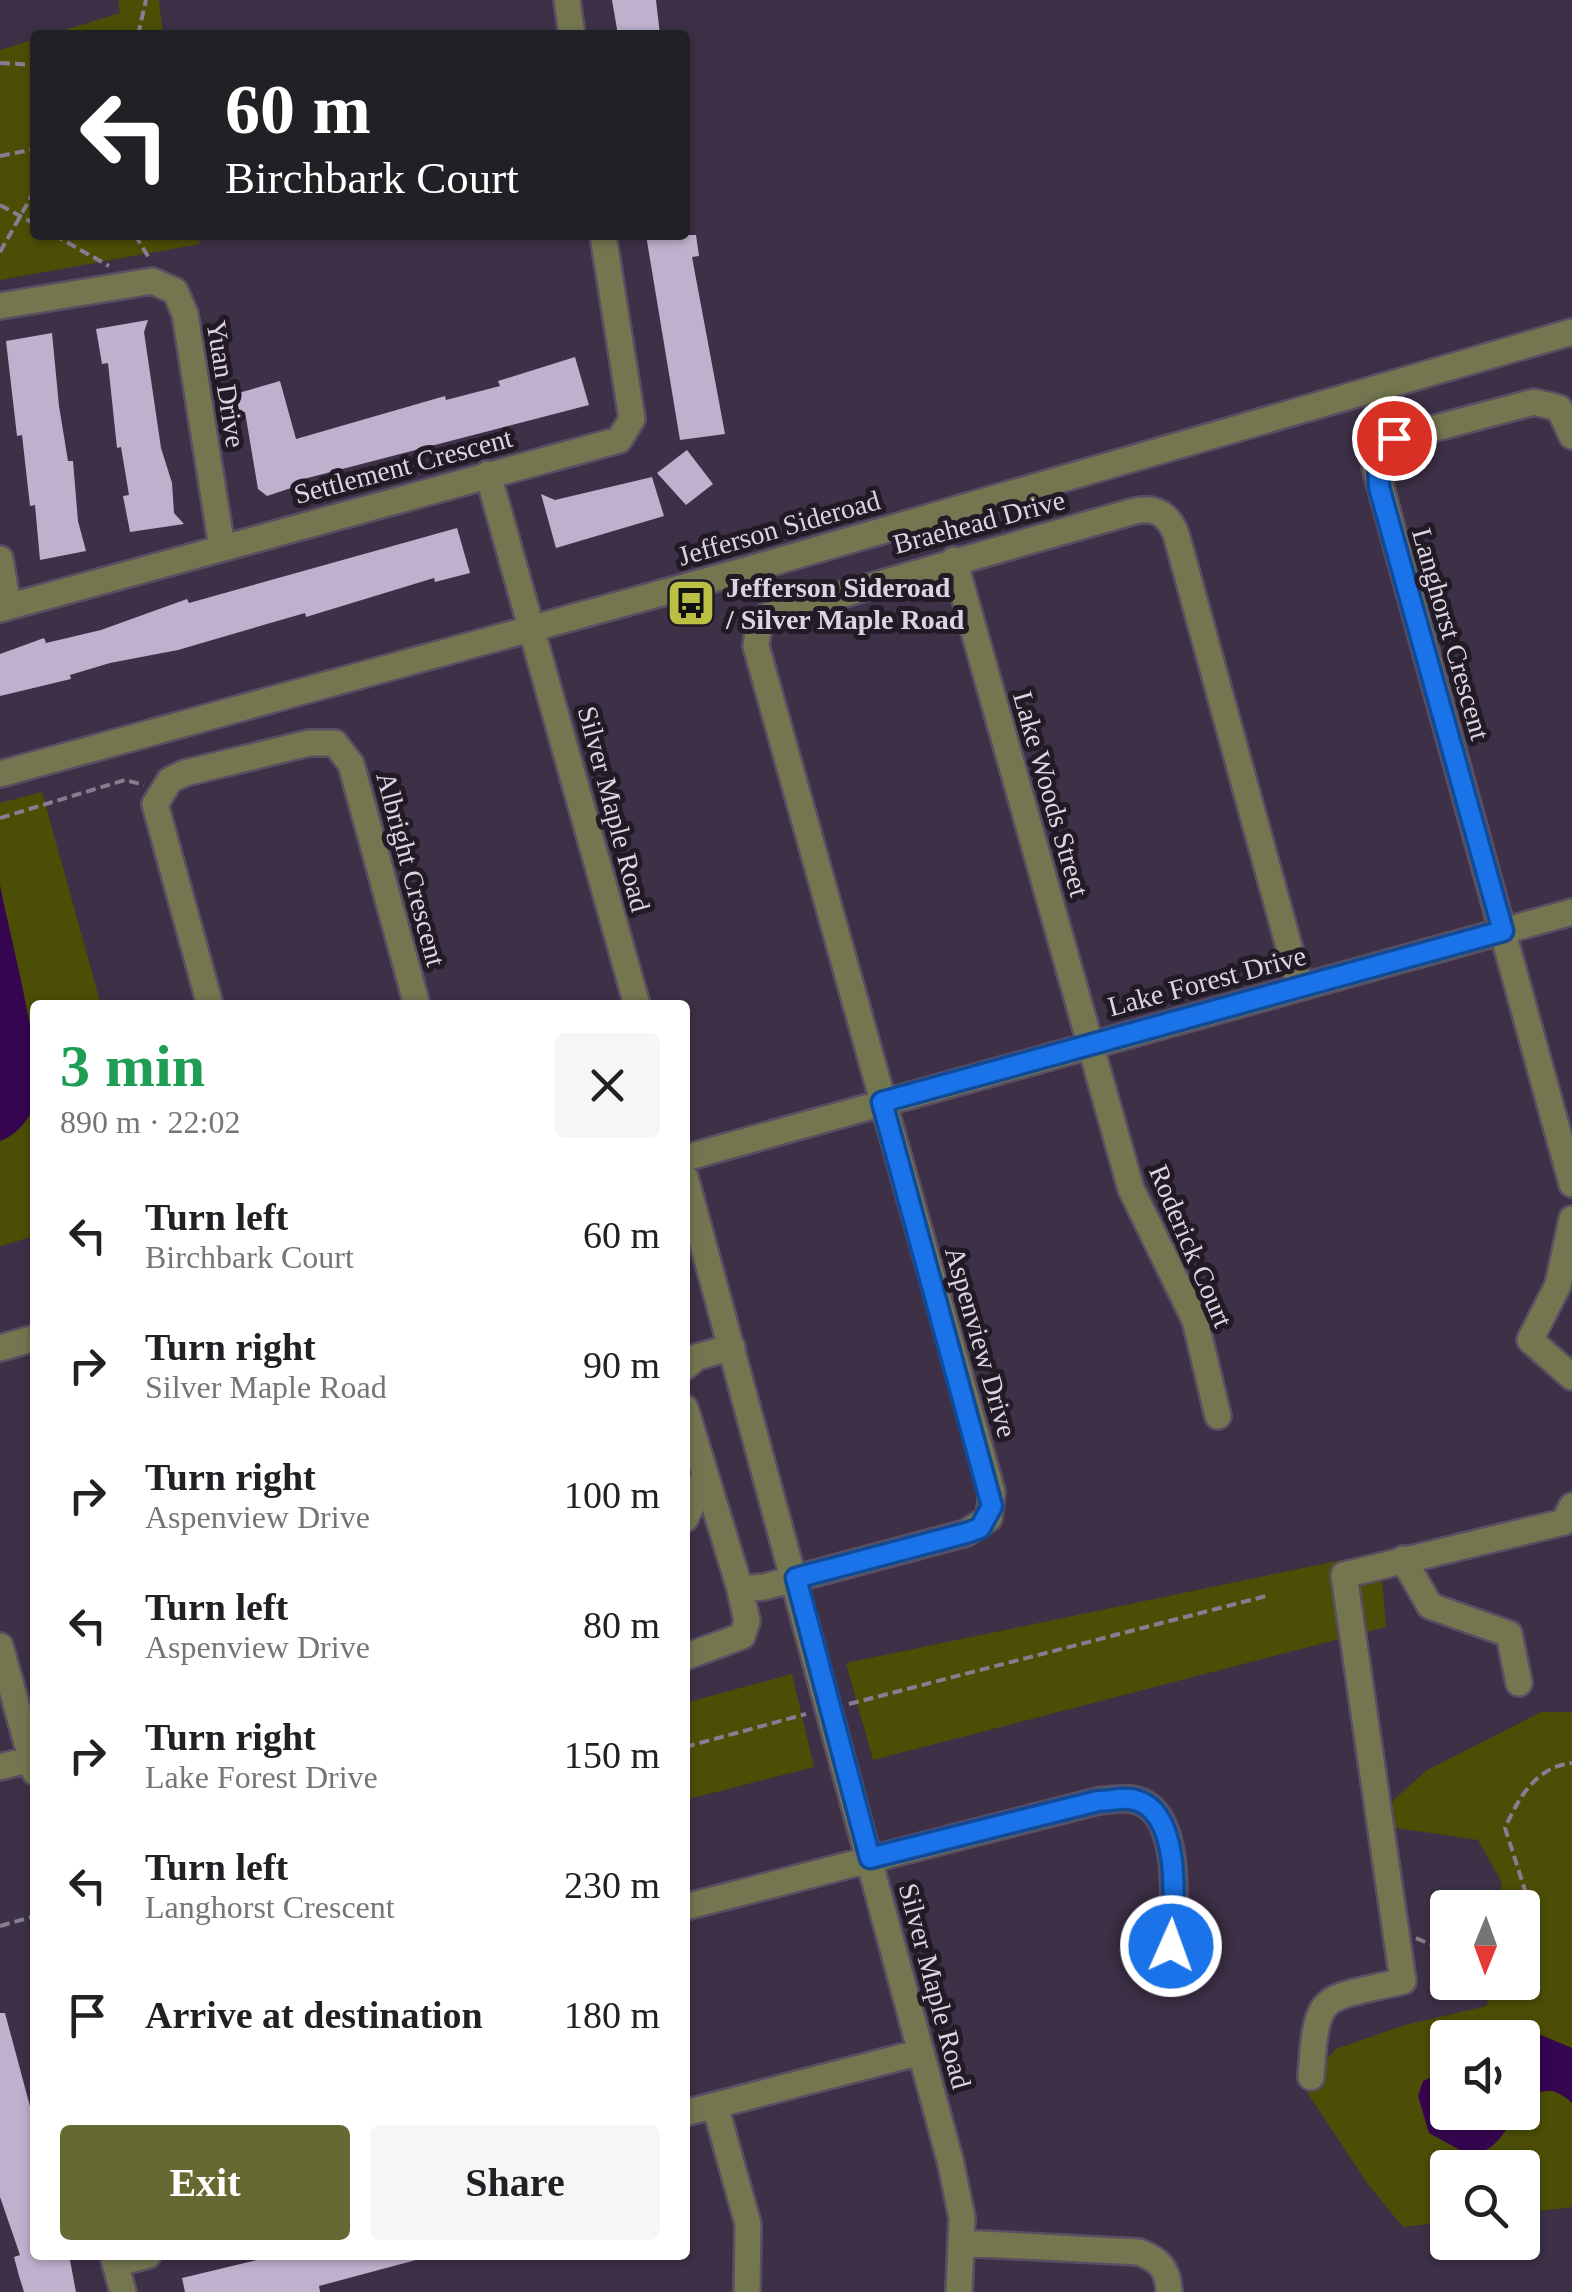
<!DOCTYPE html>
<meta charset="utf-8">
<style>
:root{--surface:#fff;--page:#f6f6f6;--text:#202124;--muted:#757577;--accent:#666932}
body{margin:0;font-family:"Times New Roman",serif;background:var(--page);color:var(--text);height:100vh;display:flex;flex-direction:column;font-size:38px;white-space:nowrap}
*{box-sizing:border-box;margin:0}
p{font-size:32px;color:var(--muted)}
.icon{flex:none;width:55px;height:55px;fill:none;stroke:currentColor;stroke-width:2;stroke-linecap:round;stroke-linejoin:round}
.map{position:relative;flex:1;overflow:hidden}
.details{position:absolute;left:30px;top:1000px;width:660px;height:1260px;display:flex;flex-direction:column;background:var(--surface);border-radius:10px;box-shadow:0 2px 8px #0004}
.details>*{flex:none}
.banner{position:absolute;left:30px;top:30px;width:660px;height:210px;border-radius:10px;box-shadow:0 2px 8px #0004;background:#202124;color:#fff;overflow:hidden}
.needle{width:65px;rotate:181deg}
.buttons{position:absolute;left:1430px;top:1890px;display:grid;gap:20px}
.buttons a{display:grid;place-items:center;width:110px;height:110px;border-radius:10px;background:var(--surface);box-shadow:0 2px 8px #0004;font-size:50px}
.pin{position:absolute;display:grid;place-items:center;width:85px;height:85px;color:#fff;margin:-42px;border:5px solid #fff;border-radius:50%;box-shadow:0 2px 10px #0007}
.me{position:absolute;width:110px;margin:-55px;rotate:2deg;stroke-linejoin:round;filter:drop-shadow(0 0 8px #0008)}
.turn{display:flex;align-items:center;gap:35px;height:210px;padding:0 30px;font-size:45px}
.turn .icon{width:130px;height:130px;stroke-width:2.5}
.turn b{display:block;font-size:70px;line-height:85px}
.round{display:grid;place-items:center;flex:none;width:105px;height:105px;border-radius:10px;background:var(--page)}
.overview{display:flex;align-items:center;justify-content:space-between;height:170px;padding:0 30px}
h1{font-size:60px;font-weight:800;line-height:75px;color:#1e9e55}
.cta{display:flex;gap:20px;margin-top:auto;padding:20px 30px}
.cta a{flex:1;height:115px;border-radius:10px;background:var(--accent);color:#fff;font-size:40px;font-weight:800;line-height:115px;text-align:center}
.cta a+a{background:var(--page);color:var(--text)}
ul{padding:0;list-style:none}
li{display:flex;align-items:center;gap:30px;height:130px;padding:0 30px}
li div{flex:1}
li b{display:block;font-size:38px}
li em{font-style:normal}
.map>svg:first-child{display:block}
.green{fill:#4c4e06;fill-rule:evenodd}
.water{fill:#360551}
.building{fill:#bfb0cd}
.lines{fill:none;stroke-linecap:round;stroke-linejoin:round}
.minor-casing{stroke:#5a4e63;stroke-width:30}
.path{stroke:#877d90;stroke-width:4;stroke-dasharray:10 5;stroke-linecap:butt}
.minor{stroke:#73764f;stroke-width:25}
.route-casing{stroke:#114b97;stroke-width:25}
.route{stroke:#1a73e8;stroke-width:18}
.labels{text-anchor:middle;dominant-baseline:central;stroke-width:10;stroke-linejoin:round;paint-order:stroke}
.street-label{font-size:28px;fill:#dcd4e3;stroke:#211b25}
.poi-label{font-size:28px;font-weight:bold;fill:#dcd4e3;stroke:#211b25;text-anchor:start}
</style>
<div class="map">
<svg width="1572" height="2292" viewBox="0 0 1572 2292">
<rect width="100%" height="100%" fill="#3d3047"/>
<path class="green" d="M118 0H159L163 35H48L120 13Z
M35 39V235H198L200 244 0 280V50Z
M42 792 101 1005H35V1236L0 1246V803Z
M1380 1552 1386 1627 873 1760 846 1663Z
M792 1674 814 1767 685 1800V1703Z
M1541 1712H1572V2207L1523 2213 1522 2168H1448L1447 2222 1403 2227 1367 2183 1303 2086 1336 2049 1405 2025 1486 2006 1494 1983 1522 1982V1908L1503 1907 1501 1881 1478 1840 1384 1826 1379 1813 1427 1770ZM1448 2038H1522V2112H1448Z"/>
<path class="water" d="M0 885C9 933 44 1060 35 1102 31 1119 15 1136 0 1141Z
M1534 2032 1572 2048V2103C1553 2086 1541 2087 1523 2105L1522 2038 1504 2037Z
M1447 2070 1448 2112 1517 2113C1504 2133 1496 2150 1471 2156L1429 2133 1418 2096 1423 2081Z"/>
<path class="building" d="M612 0H656L660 35H618Z
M646 235H696L699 256 692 257 725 434 680 440Z
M148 320 144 332 161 448 172 483 174 513 184 524 130 532 123 496 129 495 121 447 117 448 108 363 102 364 96 329Z
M52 333 59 406 68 461H73L78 521 86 551 40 560 35 505 30 506 22 435 17 436 6 341Z
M575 357 589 405 296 481 297 486 267 496 258 489 245 412 240 413 235 394 280 381 296 439 445 396 446 400 500 386 498 381Z
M687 450 713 484 686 505 657 473Z
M652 477 664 516 556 548 541 494 555 500Z
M457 528 470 573 435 582 434 578 306 617 305 613 178 650 110 663 70 675 71 679 0 696V654L44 638 46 643 101 630 187 599 189 603Z
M0 2013H5L31 2110 35 2109V2255H69L76 2292H24L19 2276 14 2257 20 2255 0 2197Z
M278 2255H416V2260L319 2286 320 2292H185L182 2278Z"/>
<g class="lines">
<g class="minor-casing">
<path id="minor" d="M567 0 572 35
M0 306 152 281 175 291 185 314 222 548
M1572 436 1559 408 1534 402 1394 439 1384 445 1375 467 1572 1184
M488 474 637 1005
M0 559 8 607
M954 560 1131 1189 1195 1320 1218 1416
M0 609 619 440 632 419 603 235
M0 774 746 570 1572 332
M210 1005 155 804 170 780 185 773 309 743H335L351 764 417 1005
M685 1158 1572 912
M685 1177 951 2164 962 2218 959 2292
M1572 1219 1558 1285 1530 1340 1572 1377
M0 1348 35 1338
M685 1367 697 1357 732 1347
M685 1408 740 1589 764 1587 966 1533 989 1518 992 1492 756 646 759 625 767 616 1131 512C1153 506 1167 512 1176 534L1300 987
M685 1519 705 1476
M1403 1559 1430 1606 1509 1634 1519 1683
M0 1646 35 1772
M685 1657 742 1636 747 1621 740 1589
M0 1767 31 1759
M685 1907 1098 1801C1108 1800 1120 1798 1130 1799 1191 1806 1172 1934 1168 1976
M1311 2077C1317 1988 1320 2001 1403 1981L1344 1575 1564 1522 1572 1506
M715 2105 748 2224 747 2292
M685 2113 921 2052
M961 2243 1139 2252C1160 2260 1168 2269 1169 2292
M113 2255 123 2292
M115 2264 148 2255"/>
</g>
<path class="path" d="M138 35 146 0
M0 63 35 65
M0 156 35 149
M0 205 35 224
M54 235 109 266
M135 235 149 258
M0 252 35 190
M0 818 125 780 144 785
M849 1704 1266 1596
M685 1747 806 1714
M0 1926 35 1916
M1522 1936 1532 1912 1505 1828C1519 1797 1536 1767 1572 1763
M1416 1938 1448 1952"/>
<use href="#minor" class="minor"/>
</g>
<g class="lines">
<g class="route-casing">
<path id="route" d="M1171 1946C1174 1908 1184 1806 1130 1799 1120 1798 1108 1801 1098 1801L870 1858 796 1578 966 1533 980 1528 992 1506 882 1102 1503 931 1379 487 1378 456 1394 438"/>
</g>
<use href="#route" class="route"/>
</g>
<defs>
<g id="bus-square" transform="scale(2.5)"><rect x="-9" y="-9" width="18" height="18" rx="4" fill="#bbc044" stroke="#211b25"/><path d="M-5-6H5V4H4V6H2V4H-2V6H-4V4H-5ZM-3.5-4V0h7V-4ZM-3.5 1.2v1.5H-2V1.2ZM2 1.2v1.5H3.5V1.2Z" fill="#111"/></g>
</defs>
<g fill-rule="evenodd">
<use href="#bus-square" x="691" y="603"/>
</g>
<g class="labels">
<g class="street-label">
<text transform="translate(226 384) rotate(81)">Yuan Drive</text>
<text transform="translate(403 466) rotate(-15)">Settlement Crescent</text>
<text transform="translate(979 522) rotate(-15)">Braehead Drive</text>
<text transform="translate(779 528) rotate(-16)">Jefferson Sideroad</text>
<text transform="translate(1451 634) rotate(74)">Langhorst Crescent</text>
<text transform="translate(1051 794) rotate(74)">Lake Woods Street</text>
<text transform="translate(614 809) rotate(75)">Silver Maple Road</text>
<text transform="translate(411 869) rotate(75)">Albright Crescent</text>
<text transform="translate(1207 981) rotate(-15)">Lake Forest Drive</text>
<text transform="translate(1191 1246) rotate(67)">Roderick Court</text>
<text transform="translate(981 1342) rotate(74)">Aspenview Drive</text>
<text transform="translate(935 1986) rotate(75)">Silver Maple Road</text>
</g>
<g class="poi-label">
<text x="726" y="587">Jefferson Sideroad<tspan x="726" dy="32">/ Silver Maple Road</tspan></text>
</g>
</g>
</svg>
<div class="buttons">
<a><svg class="needle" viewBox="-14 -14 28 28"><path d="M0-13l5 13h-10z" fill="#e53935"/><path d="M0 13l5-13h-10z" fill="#757577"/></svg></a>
<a><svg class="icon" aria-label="sound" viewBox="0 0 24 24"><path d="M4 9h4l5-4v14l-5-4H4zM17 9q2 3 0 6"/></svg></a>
<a><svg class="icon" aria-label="search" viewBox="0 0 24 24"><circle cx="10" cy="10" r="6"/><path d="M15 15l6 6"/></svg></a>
</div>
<div class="pin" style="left:1394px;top:438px;background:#d93025"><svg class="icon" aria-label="arrive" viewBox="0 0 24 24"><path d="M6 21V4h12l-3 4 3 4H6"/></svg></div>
<svg class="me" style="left:1171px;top:1946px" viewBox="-20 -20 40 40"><circle r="17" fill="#1a73e8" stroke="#fff" stroke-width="3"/><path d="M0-11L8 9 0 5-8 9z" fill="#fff"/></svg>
<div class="banner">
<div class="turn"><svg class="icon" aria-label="left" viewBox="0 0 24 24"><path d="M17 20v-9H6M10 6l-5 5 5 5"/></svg><div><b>60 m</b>Birchbark Court</div></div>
</div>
<section class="details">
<div class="overview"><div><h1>3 min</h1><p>890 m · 22:02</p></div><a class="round"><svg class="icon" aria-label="close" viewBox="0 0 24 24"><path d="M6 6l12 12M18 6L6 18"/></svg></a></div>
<ul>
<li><svg class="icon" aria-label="left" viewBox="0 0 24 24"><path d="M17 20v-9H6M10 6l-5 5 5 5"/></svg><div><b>Turn left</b><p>Birchbark Court</p></div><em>60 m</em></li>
<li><svg class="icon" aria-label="right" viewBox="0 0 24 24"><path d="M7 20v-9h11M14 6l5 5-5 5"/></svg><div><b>Turn right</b><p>Silver Maple Road</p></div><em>90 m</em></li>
<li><svg class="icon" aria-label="right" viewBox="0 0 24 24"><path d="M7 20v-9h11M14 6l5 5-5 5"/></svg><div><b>Turn right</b><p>Aspenview Drive</p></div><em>100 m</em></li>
<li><svg class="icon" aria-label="left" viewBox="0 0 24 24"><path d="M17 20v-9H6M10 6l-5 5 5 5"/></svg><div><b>Turn left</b><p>Aspenview Drive</p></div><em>80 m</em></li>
<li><svg class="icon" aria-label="right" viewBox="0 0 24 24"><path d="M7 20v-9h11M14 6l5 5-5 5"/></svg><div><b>Turn right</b><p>Lake Forest Drive</p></div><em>150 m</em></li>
<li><svg class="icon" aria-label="left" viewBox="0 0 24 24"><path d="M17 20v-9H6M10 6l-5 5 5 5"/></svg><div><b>Turn left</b><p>Langhorst Crescent</p></div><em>230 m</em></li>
<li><svg class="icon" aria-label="arrive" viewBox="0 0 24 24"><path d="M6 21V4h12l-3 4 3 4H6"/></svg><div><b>Arrive at destination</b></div><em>180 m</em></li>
</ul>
<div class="cta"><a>Exit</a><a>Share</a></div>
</section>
</div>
